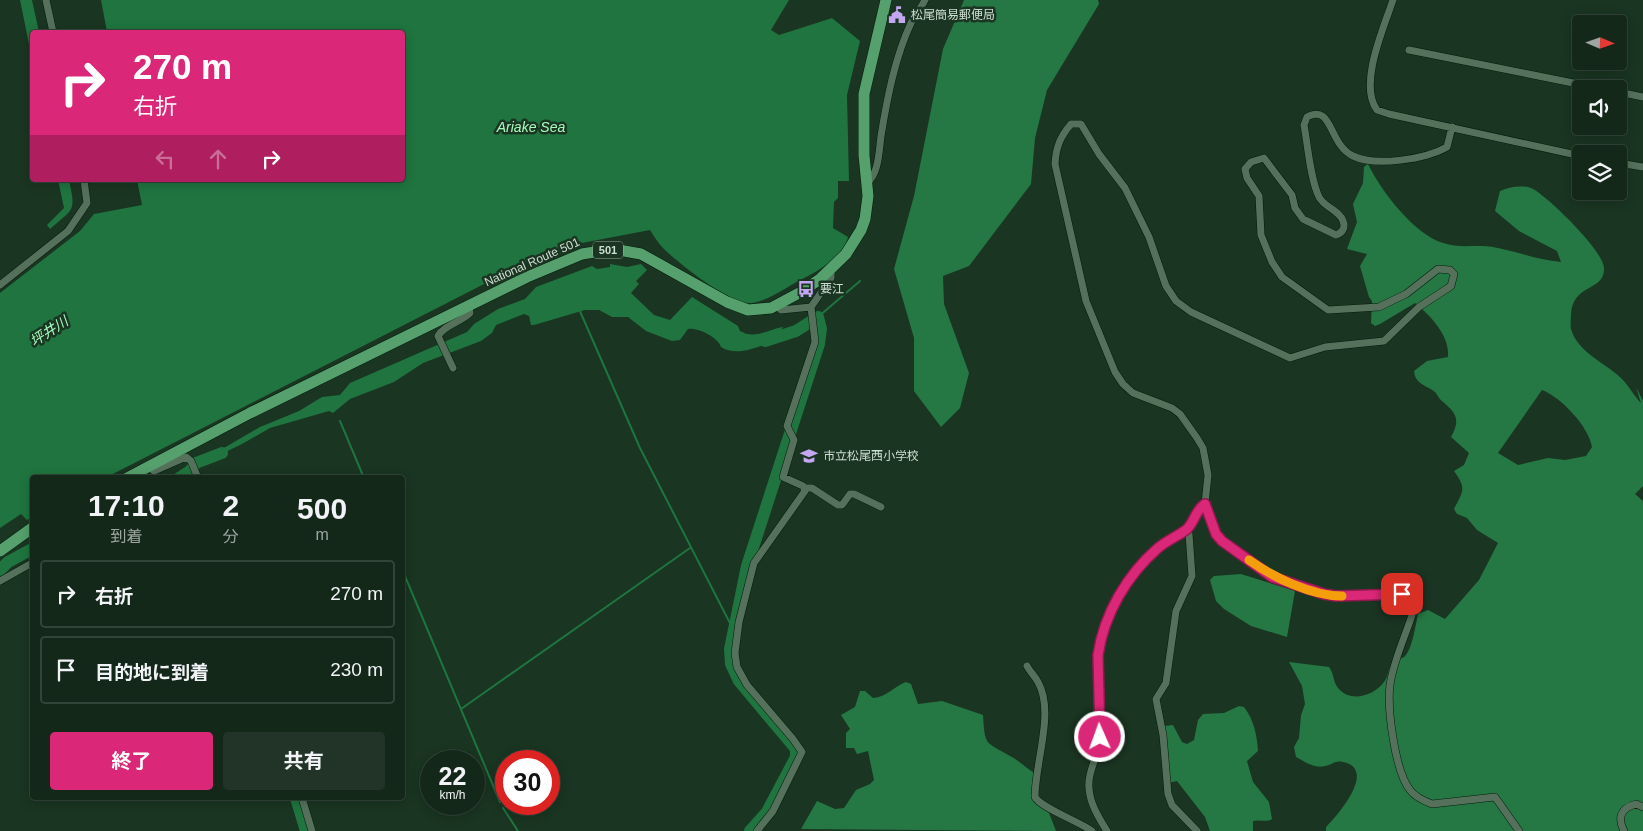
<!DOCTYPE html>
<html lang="ja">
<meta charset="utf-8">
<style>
:root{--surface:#14281a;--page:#213427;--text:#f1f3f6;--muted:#9da6a2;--line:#334439;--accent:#db2777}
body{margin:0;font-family:Helvetica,"Noto Sans JP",sans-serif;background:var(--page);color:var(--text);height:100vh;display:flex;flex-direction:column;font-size:19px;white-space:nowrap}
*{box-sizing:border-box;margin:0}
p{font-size:16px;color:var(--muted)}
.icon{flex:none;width:28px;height:28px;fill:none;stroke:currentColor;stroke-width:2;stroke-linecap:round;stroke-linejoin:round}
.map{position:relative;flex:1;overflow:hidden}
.sheet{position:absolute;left:30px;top:475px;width:375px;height:325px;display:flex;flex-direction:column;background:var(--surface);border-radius:5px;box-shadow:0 2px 12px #0003,0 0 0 1px var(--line)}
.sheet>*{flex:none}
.guide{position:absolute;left:30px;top:30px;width:375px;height:152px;border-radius:5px;box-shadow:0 2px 12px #0003,0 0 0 1px var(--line);background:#db2777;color:#fff;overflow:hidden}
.needle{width:32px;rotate:92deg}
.fabs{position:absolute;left:1572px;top:15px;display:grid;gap:10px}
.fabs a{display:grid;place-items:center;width:55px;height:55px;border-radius:5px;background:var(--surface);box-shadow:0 2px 12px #0003,0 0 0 1px var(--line);font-size:25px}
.speed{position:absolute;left:420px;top:750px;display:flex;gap:10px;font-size:25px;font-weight:700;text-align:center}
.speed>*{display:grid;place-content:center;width:65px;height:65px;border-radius:50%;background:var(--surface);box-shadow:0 2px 12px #0003,0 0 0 1px var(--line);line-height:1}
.speed small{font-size:12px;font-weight:400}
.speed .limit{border:8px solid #d22;background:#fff;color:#111}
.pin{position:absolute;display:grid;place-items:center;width:42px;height:42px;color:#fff;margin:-21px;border-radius:10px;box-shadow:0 2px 8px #0006}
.me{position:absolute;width:55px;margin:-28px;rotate:358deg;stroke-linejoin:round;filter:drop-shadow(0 0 4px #0008)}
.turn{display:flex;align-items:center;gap:18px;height:105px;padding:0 20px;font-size:22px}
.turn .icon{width:65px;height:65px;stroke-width:2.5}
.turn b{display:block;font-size:35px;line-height:42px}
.lanes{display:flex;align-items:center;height:48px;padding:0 20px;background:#0003;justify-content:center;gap:25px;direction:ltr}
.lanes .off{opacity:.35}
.eta{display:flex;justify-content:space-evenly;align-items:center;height:85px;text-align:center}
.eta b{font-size:30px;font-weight:700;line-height:35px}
.action{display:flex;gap:10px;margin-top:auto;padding:10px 20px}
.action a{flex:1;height:58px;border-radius:5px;background:var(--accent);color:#fff;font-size:20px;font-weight:700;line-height:58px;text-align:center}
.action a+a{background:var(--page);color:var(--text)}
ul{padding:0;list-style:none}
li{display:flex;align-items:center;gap:15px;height:68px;margin:0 10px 8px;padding:0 10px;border:2px solid var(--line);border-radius:5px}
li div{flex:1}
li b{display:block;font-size:19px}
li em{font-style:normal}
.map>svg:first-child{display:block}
.forest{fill:#257844;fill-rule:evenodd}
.water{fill:#1f743f}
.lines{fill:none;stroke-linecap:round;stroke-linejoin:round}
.stream{stroke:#1f743f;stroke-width:2}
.river{stroke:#1f743f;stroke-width:12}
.minor-casing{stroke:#031c0b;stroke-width:8}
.trunk-casing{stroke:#031c0b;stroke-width:12}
.minor{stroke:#55715c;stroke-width:7}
.trunk{stroke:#55a06c;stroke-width:11}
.route-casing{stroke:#8e194d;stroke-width:12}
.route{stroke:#db2777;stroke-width:9}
.slow{stroke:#f59e0b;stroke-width:9}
.labels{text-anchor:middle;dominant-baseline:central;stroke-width:5;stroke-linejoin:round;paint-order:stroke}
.shield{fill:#1a3522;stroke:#99ab9d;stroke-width:1}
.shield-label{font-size:11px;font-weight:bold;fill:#cfded2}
.poi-label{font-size:12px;fill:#cfded2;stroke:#1a3522;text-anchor:start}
.street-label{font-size:12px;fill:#cfded2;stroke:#1a3522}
.water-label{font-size:14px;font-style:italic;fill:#a8fbbe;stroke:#1a3522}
</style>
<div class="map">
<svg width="1643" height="831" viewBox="0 0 1643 831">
<rect width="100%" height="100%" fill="#1a3522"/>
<path class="forest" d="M964 0H1098L1099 4 1047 90 1035 138 1031 184 969 266 943 276 944 304 969 373 960 408 941 427 914 391V338L894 269 914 196 943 49Z
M1368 164C1381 191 1414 234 1443 243 1460 249 1477 244 1493 247 1516 251 1537 260 1561 262L1557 251 1519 231 1495 211 1500 191C1509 187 1523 184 1533 189 1548 197 1603 250 1604 268 1605 292 1573 283 1571 314 1571 319 1570 325 1571 329 1578 353 1606 363 1622 379 1629 386 1634 396 1641 403L1636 387 1643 401V486L1635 494 1643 501V831H1326V827C1337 816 1378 769 1343 762 1335 760 1332 765 1325 766 1315 769 1305 762 1296 757L1294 747 1299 738 1301 715 1305 704 1302 686 1289 662 1329 667C1334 673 1333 682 1338 688 1350 703 1374 696 1384 682 1389 676 1388 667 1393 661 1396 659 1401 659 1404 657 1412 651 1416 623 1418 614L1428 610 1445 619 1479 580 1498 543 1477 530 1467 518 1457 514 1454 509C1463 491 1467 489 1454 471L1464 465 1469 453 1451 437C1461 419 1456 413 1442 401 1439 399 1438 395 1435 392 1426 385 1415 384 1414 371L1427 361 1448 357C1450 336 1431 316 1415 303L1380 324 1375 326 1371 323 1372 301 1369 297 1360 266 1367 254 1347 249 1357 222 1353 204 1363 183 1364 167ZM1542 390C1561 397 1589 427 1592 447L1586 456 1565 460 1548 458 1518 465 1498 453Z
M1241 574 1295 591 1287 637 1251 626 1224 609 1216 601 1210 580 1214 576Z
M906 682 911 684 918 704 942 701 983 715C985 747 985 741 1010 756 1018 760 1025 767 1033 772V794L1036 803 1049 813 1056 831 801 829 817 801 835 809 844 808 856 790 870 784 874 780 868 751 857 754 854 748H846V733L850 729 841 715 855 707 860 691H865L873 698C887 697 893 687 906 682Z
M1239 706 1244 707C1254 720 1257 735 1258 751L1247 761 1253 782 1269 802 1272 819C1266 823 1260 819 1253 821V831H1210L1205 817 1177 781 1168 783 1167 740 1164 726 1173 725 1182 742 1187 744 1194 740 1198 720 1203 714 1224 713Z"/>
<path class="water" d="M20 0H32L39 32H32V59Z
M101 0H789L771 30 779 35 832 18 860 41 847 95 849 181H838V198L834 202 833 228 848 237C844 255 823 268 808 276 791 284 772 299 753 303 733 307 678 263 663 248 658 243 654 236 650 230L582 243 552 258 525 263 107 477 32 478V517L27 520 21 514 0 528V293L80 231 94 214 142 205 137 180H402V32H107Z
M58 180H69C76 212 74 208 50 229L47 225 64 208Z
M610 264 627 267 641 264 647 270 636 281 639 284 631 293 654 315 670 320 692 297 738 326 740 331C755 340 769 329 783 327L779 334 780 338C763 345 738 358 721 347 718 337 697 327 688 329L680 340 672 341 646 331 628 317H612L599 310H585L534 325H531L529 316 524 314 496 325 492 333 481 341 423 363 394 382 350 399 333 413 329 411 270 428 242 444 207 461 205 459 260 427 299 411 322 397 340 395 350 383 467 332 474 324 498 309 525 299 536 287 592 266 597 269 610 267Z"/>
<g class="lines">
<path class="stream" d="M579 309 640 448 733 629
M818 317 860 281
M340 421 364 478
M402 569 500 802
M461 709 690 548
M503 808 518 831"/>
<path class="river" d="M179 478 190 471 196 463 222 453
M0 570 8 562 32 549
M296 798 306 831
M750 831 767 812 796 757V749L739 681 731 664 730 649 747 566 819 344 821 329 818 317 796 331 765 341"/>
<g class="minor-casing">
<path id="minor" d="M46 0 53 32
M1393 0C1384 27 1358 85 1377 110L1389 114 1581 156
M1409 50 1603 89
M1619 92 1643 97
M1452 127 1447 147C1426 159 1376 167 1353 156 1328 144 1333 103 1307 117L1304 125C1308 146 1310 178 1319 197 1324 207 1340 211 1343 221 1346 228 1342 233 1336 235L1303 219 1295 208 1292 195 1264 158 1251 162 1245 169 1247 178 1259 196 1261 235 1272 262 1282 277 1328 310 1379 307 1406 294 1438 269 1450 270 1454 274 1451 286 1419 307 1384 341 1325 347 1290 358 1191 312 1176 301 1166 286 1149 237 1125 188 1099 154 1081 124H1071C1060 137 1056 147 1055 164L1086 301 1115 372 1123 384 1133 393 1172 408 1180 414 1197 438 1203 448 1208 475 1205 504 1216 534 1223 541 1272 577 1324 594 1336 596 1402 594 1411 606 1412 615C1405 637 1393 662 1390 685 1387 709 1395 771 1410 790 1415 797 1424 801 1432 804L1495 797 1519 831
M1619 163 1643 167
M867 183C879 174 879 150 881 136 887 99 895 57 911 23 915 15 921 8 925 0
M0 285 68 231 87 203 84 180
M777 306 781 310 811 307
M453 368 438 336C444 325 461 322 470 313L469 306
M148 466 154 471 186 457 191 461 198 478
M805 488H812L838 505H842L850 494H854L881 507
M1187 529 1189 534 1192 576 1176 611 1166 683 1156 699 1163 735 1168 794 1172 805 1197 831
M0 581 32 563
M1027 666C1030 672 1035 676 1038 682 1055 712 1035 762 1035 797 1041 808 1078 821 1092 831
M302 798 312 831
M757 831 773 811 802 752 793 739 747 685 737 667 735 653 739 622 754 563 805 491 803 486 783 477 794 440 787 426 815 342 811 307 831 278V269
M1107 831C1097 815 1085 796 1090 775 1093 762 1099 751 1100 737 1100 710 1095 680 1098 652 1103 614 1129 576 1155 550 1165 541 1181 535 1187 529 1195 521 1195 511 1205 504
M1624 831C1617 817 1621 808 1636 804L1643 807"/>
</g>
<g class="trunk-casing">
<path id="trunk" d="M127 478 250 413 527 277 582 254 613 249 641 254 727 302 748 310 771 308 801 292 820 279 846 254 861 230 865 219 868 196 864 155V94L886 0
M0 551 32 528"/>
</g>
<use href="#minor" class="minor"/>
<use href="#trunk" class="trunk"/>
</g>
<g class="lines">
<g class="route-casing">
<path id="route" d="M1100 737 1098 655C1104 614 1127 575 1158 548 1166 541 1180 535 1187 529 1195 521 1195 511 1205 504L1216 534 1222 541 1272 577 1324 594 1336 596 1402 594"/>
</g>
<use href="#route" class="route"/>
<path class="slow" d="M1249 560C1273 577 1311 596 1342 596"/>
</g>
<defs>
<g id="civic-bare" transform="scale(1.35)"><path d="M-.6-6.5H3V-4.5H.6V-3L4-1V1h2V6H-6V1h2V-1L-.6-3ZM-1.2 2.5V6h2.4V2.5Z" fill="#c4a7f1" stroke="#1a3522" stroke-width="2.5" paint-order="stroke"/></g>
<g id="bus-bare" transform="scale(1.35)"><path d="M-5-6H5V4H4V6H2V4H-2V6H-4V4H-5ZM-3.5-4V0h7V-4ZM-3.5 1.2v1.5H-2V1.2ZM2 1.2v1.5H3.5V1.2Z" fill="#c4a7f1" stroke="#1a3522" stroke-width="2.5" paint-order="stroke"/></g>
<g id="school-bare" transform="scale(1.35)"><path d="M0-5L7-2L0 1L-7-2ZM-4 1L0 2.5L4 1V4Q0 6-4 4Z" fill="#c4a7f1" stroke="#1a3522" stroke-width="2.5" paint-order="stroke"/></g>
</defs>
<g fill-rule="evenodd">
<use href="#civic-bare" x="897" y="15"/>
<use href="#bus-bare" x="806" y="289"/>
<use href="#school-bare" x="809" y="456"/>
</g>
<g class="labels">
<rect class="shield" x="593" y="241.5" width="30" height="17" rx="4"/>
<g class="shield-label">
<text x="608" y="250">501</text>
</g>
<g class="poi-label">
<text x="911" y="15">松尾簡易郵便局</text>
<text x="820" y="289">要江</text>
<text x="823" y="456">市立松尾西小学校</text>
</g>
<g class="street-label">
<text transform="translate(532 262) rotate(-24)">National Route 501</text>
</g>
<g class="water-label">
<text x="531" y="127">Ariake Sea</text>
<text transform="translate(49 331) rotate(-33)">坪井川</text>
</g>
</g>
</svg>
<div class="fabs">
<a><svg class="needle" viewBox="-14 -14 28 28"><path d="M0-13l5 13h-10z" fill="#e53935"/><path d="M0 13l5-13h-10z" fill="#9da6a2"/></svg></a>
<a><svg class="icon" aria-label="sound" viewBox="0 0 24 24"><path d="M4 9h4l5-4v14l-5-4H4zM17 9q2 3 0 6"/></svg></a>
<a><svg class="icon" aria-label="layers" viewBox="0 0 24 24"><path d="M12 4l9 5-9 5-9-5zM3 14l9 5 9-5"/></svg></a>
</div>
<div class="speed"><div>22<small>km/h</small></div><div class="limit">30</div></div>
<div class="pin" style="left:1402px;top:594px;background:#d93025"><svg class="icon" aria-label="arrive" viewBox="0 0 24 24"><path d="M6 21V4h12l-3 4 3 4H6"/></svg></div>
<svg class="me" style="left:1100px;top:737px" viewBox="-20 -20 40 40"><circle r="17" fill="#db2777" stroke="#fff" stroke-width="3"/><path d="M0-11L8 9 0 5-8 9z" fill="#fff"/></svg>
<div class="guide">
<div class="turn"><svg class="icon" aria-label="right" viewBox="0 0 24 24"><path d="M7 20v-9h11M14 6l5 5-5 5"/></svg><div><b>270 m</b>右折</div></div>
<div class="lanes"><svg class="icon off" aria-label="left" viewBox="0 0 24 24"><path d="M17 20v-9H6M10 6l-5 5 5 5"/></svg><svg class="icon off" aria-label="ahead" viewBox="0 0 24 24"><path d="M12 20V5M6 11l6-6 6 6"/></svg><svg class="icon" aria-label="right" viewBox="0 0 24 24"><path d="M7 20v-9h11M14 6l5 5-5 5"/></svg></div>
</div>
<section class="sheet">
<div class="eta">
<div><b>17:10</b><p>到着</p></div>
<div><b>2</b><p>分</p></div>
<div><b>500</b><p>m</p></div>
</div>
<ul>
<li><svg class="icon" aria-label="right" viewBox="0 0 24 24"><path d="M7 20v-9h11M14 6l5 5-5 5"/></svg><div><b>右折</b></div><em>270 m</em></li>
<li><svg class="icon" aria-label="arrive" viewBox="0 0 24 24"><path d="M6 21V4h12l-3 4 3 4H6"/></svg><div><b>目的地に到着</b></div><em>230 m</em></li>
</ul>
<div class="action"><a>終了</a><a>共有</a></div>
</section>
</div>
